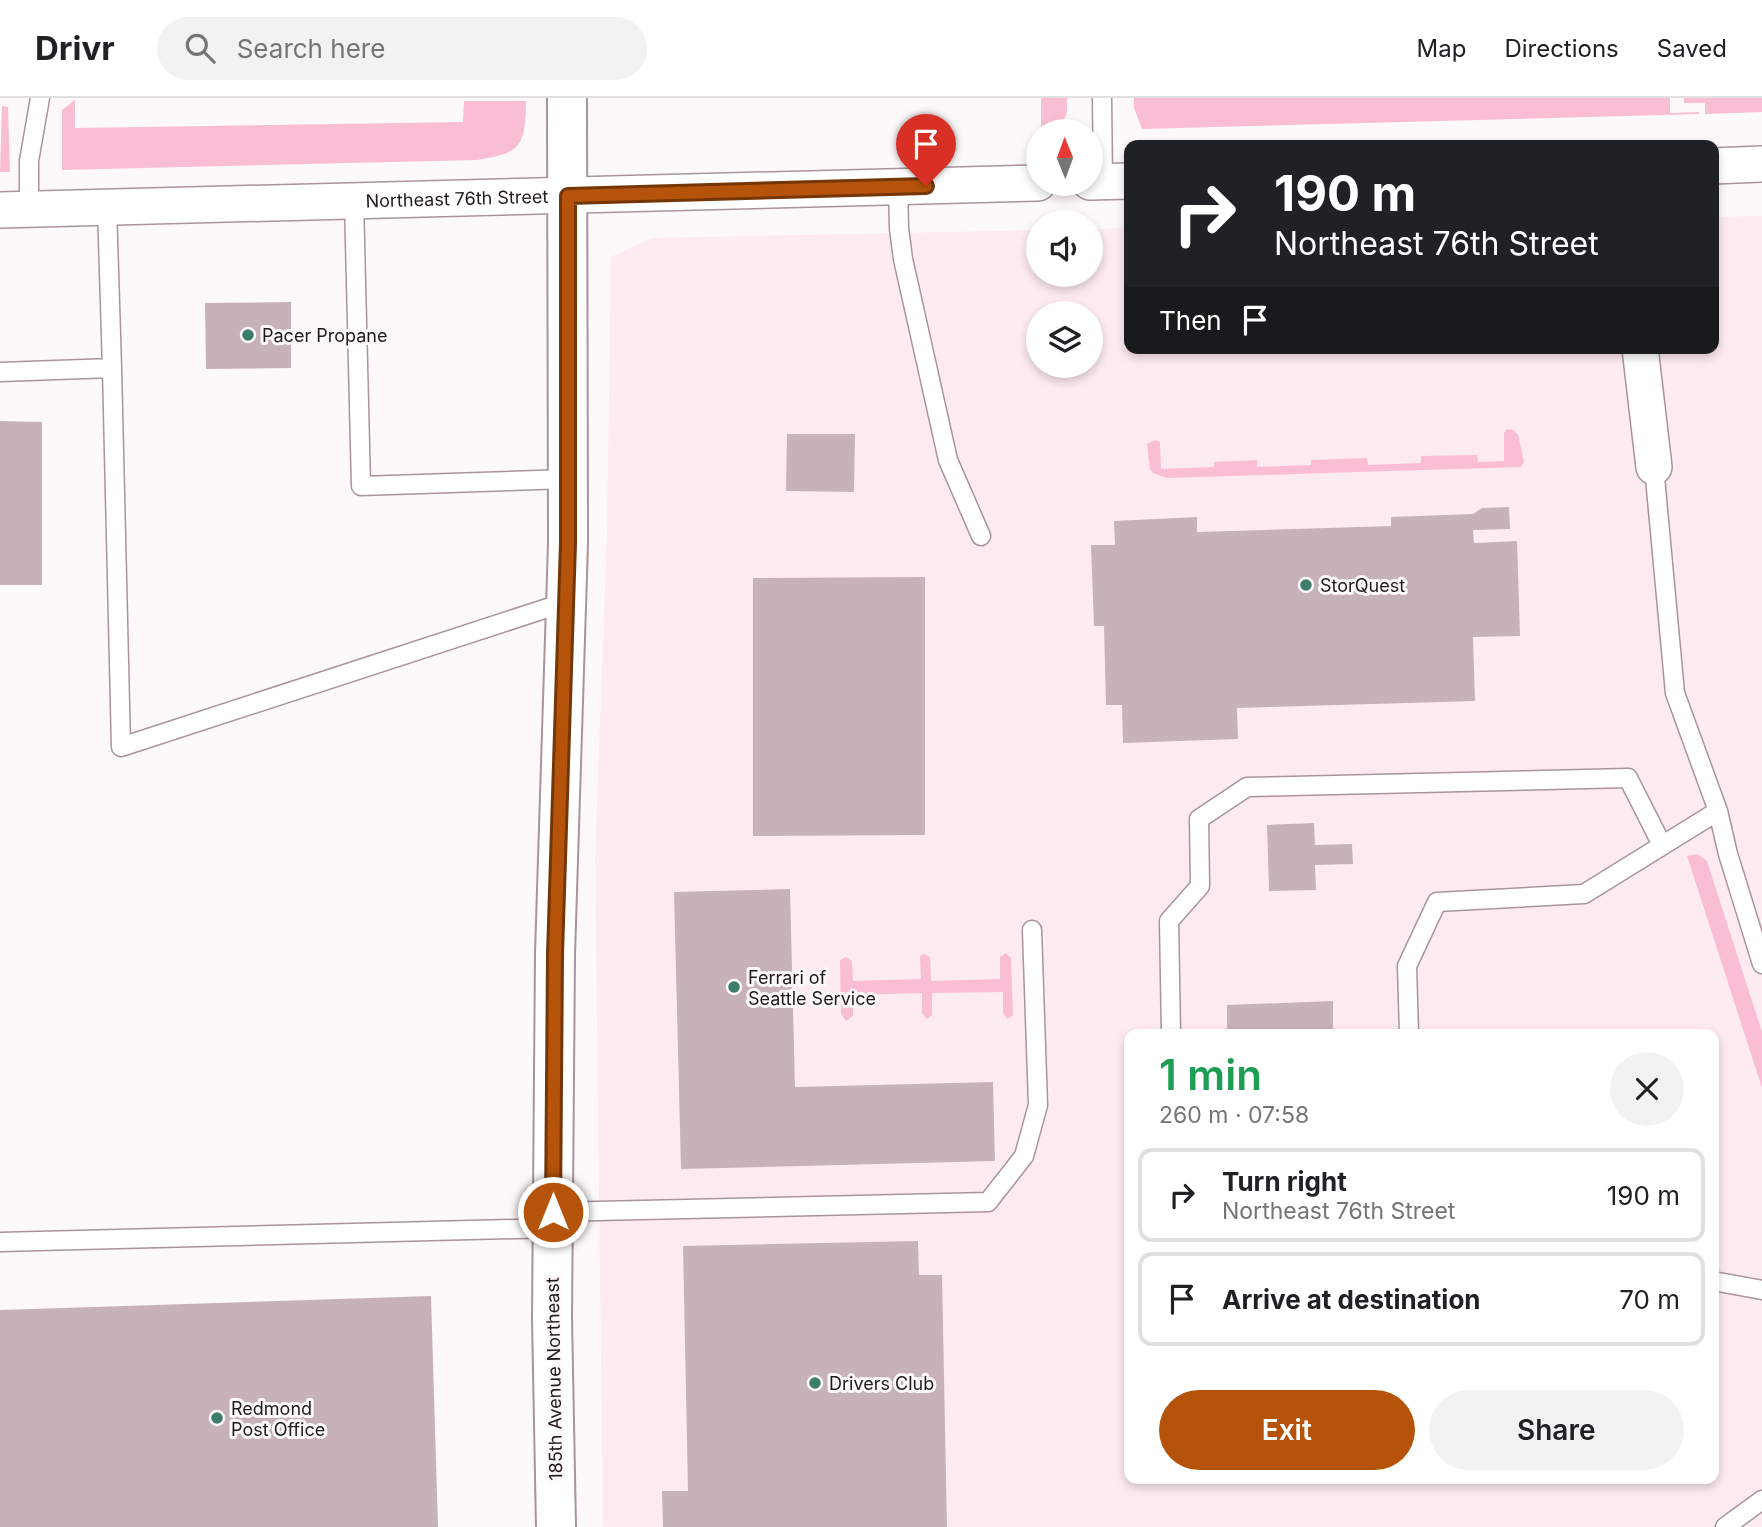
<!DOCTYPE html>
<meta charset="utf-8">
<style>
:root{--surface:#fff;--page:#f2f2f2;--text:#202124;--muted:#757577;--line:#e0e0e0;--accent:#b45309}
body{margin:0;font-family:Inter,sans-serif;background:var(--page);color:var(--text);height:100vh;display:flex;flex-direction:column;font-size:26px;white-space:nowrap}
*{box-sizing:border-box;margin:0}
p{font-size:23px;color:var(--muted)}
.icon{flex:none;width:38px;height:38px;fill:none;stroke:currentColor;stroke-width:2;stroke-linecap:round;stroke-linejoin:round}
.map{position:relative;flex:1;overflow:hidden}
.details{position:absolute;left:1124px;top:931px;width:595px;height:455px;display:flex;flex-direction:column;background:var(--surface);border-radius:14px;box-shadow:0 4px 10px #0003}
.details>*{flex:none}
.guide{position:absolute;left:1124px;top:42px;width:595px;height:214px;border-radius:14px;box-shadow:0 4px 10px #0003;background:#202124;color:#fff;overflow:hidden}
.needle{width:46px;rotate:359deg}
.tools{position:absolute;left:1026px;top:21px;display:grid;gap:14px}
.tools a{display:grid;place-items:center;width:77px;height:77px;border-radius:50%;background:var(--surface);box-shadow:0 4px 10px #0003;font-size:35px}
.pin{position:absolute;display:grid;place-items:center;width:60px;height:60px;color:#fff;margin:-72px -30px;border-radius:50% 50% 50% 0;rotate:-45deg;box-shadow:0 0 7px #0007}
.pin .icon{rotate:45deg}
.me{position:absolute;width:77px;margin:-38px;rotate:0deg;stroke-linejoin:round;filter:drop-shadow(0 0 5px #0008)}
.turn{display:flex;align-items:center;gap:24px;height:147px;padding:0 35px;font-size:32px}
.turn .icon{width:91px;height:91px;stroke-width:2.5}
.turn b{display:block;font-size:49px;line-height:60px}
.then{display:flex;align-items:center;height:66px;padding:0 35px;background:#0003;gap:14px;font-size:26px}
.round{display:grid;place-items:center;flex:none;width:74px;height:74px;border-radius:37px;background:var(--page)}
.head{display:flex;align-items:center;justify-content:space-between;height:119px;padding:0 35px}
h1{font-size:42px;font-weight:600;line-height:52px;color:#1e9e55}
.cta{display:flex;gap:14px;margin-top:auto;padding:14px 35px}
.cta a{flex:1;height:80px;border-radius:42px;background:var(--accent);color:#fff;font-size:28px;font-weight:600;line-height:80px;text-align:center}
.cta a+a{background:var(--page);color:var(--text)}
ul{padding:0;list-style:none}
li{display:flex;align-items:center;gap:21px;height:94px;margin:0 14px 10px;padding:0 21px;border:4px solid var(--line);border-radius:14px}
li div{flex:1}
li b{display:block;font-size:26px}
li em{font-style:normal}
header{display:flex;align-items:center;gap:42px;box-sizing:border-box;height:98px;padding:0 35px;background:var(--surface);border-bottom:2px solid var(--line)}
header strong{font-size:33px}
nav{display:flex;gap:38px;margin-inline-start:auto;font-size:24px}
.search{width:490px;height:63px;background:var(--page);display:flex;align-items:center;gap:18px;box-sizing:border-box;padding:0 24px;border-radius:38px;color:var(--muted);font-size:26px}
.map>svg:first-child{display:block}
.built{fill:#feebf1;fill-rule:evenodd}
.green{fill:#f9bed4}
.building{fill:#c8b2ba}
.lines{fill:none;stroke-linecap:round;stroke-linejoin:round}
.service-casing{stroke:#aa949c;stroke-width:21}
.minor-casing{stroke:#aa949c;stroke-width:38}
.tertiary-casing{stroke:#aa949c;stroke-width:42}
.service{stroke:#fff;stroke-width:18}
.minor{stroke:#fff;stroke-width:35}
.tertiary{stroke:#fff;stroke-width:38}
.route-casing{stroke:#753606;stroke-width:18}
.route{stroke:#b45309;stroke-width:12}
.poi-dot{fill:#3c7d6c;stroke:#fdf8f9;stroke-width:2.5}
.labels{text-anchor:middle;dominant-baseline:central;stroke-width:6;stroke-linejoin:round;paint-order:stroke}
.street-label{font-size:18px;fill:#21191c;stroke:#fdf8f9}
.poi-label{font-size:18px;fill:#21191c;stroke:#fdf8f9;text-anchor:start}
</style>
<header>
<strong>Drivr</strong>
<div class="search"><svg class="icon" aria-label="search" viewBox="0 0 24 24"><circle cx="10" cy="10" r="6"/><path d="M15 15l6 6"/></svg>Search here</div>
<nav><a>Map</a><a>Directions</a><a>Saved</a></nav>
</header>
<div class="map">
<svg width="1762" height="1429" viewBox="0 0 1762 1429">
<rect width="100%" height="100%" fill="#fdf8f9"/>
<path class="built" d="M1762 118V1429H603L595 760 607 434 611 159 652 140 1038 132V177H1090V131L1129 130V250H1713V119ZM1038 215H1090V268H1038ZM1129 936H1713V1381H1129Z"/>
<path class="green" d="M1041 0H1067V14L1060 33H1041Z
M1134 0H1670V15L1699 14V16L1142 31 1134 10Z
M1684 0H1762V14L1705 16V5H1684Z
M75 2V30L463 24 464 3H526C525 47 523 55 477 62L62 72V12Z
M2 8 8 9 10 74H0Z
M1507 331 1513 332 1518 337 1524 364 1521 369 1167 380 1153 375 1150 371 1147 346 1155 342 1160 344 1161 371 1214 369V364L1257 362V369L1311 367V362L1367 360 1368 367 1421 365V358L1477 357 1478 364 1504 363V335Z
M1697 756 1707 763 1762 934V990L1689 764 1687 758Z
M1006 855 1011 860 1013 917 1007 921 1003 915V894L932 895V917L927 921 922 915V895L853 897V918L846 923 841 916 840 862 846 859 852 863 853 883 921 881 920 858 924 856 930 859 931 883 1000 881V859Z"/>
<path class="building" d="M291 204V270L206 271 205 205Z
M0 323 42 324V487H0Z
M787 336H855L854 394 786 393Z
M1509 409 1510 431 1473 432 1474 445 1517 443 1520 538 1473 539 1475 603 1237 610 1238 641 1123 645 1122 607H1106L1104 528H1094L1091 447H1115L1114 423 1197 419V434L1391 428V419L1473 416 1482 410Z
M925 479V737L753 738V480Z
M1314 725 1315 747 1352 746 1353 766 1315 767 1316 792 1269 793 1267 727Z
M790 791 795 989 993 984 995 1063 681 1071 674 794Z
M1333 903V936H1227V907Z
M918 1143 919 1177H942L947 1429H663L662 1393H688L683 1148Z
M431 1198 438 1429H0V1212Z"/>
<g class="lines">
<g class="service-casing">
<path id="service" d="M1102 0 1103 84
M898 89 899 130 903 161 948 362 981 438
M354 103 361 388 567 381
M29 111V63L40 0
M112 270 121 649 566 504
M0 274 112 270 107 109
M1654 369 1675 595 1718 713 1728 756 1762 866
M1171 936 1169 823 1200 788 1199 721 1247 689 1628 680 1662 747
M1409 936 1407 868 1437 804 1584 796 1718 713
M553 1114 988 1104 1024 1058 1038 1007 1032 832
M0 1144 553 1130
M1713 1183 1762 1192
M1725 1429 1762 1402"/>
</g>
<g class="minor-casing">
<g id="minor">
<path d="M1713 68 1762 66"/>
<path d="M1090 84 1129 83"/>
<path id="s1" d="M0 112 1038 85"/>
<path d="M1640 250 1654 369"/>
</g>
</g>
<g class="tertiary-casing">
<path id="tertiary" d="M556 1429 552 1220 555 856 568 445 567 0"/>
</g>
<use href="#service" class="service"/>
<use href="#minor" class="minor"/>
<use href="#tertiary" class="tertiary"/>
</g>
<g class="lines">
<g class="route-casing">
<path id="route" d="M553 1114 555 856 568 445V98L926 88"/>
</g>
<use href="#route" class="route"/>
</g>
<g class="poi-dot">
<circle cx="248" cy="237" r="7"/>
<circle cx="1306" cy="487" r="7"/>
<circle cx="734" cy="889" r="7"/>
<circle cx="815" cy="1285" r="7"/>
<circle cx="217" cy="1320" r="7"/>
</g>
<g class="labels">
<g class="street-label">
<text stroke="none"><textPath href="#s1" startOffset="457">Northeast 76th Street</textPath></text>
<text transform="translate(554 1281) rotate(-91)">185th Avenue Northeast</text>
</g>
<g class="poi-label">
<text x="262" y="237">Pacer Propane</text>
<text x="1320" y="487">StorQuest</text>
<text x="748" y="879">Ferrari of<tspan x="748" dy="21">Seattle Service</tspan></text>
<text x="829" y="1285">Drivers Club</text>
<text x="231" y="1310">Redmond<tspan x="231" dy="21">Post Office</tspan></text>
</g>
</g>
</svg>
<div class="tools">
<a><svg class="needle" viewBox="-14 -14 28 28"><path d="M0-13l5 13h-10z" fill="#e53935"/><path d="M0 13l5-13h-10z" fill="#757577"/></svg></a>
<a><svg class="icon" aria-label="sound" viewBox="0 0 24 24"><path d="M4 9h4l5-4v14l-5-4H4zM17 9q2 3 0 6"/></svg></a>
<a><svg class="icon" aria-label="layers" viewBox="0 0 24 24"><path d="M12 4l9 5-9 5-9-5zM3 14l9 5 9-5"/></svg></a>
</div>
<div class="pin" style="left:926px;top:88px;background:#d93025"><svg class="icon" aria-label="arrive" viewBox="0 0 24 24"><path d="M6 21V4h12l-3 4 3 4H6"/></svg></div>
<svg class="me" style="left:553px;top:1114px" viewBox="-20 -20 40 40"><circle r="17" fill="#b45309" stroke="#fff" stroke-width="3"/><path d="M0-11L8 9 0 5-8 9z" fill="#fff"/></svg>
<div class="guide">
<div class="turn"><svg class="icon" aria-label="right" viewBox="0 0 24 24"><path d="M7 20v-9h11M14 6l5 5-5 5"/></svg><div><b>190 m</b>Northeast 76th Street</div></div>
<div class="then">Then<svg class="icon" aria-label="arrive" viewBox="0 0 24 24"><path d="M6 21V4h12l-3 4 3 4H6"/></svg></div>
</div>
<section class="details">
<div class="head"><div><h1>1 min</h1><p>260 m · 07:58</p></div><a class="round"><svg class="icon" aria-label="close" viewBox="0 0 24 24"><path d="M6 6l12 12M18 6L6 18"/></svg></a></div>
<ul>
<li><svg class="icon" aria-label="right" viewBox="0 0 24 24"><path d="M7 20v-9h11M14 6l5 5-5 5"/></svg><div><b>Turn right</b><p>Northeast 76th Street</p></div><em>190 m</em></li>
<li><svg class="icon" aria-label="arrive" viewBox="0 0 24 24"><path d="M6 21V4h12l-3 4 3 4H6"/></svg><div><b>Arrive at destination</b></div><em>70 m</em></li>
</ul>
<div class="cta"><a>Exit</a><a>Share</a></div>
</section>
</div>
